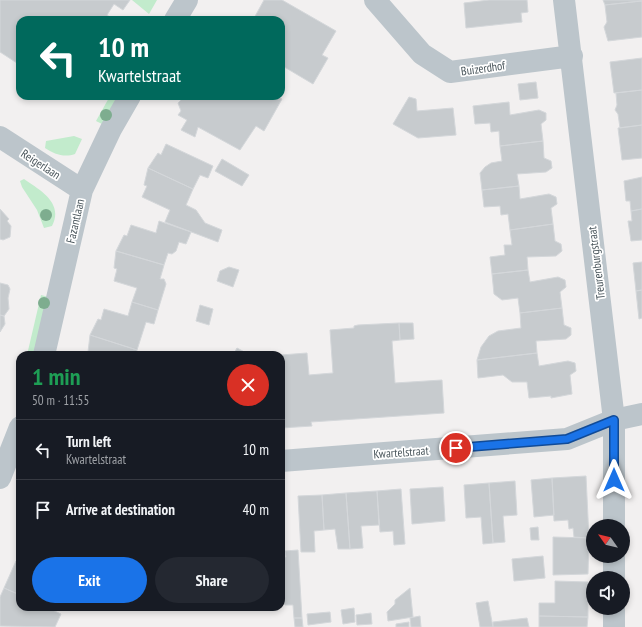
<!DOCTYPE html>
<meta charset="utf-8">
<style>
:root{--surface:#171b24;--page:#242831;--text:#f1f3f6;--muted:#9ea1a6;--line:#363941;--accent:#1a73e8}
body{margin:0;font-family:"PT Sans Narrow",sans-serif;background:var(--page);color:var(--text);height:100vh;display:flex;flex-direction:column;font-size:15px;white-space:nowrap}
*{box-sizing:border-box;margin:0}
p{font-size:13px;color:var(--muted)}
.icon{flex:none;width:22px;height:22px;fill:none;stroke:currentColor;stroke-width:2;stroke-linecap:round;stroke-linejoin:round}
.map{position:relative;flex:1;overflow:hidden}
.sheet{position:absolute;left:16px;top:351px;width:269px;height:260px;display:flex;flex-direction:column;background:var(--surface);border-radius:12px;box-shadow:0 2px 6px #0003}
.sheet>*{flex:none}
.top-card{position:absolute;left:16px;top:16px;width:269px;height:84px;border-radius:12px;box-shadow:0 2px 6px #0003;background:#00695c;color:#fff;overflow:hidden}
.needle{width:26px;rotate:304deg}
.buttons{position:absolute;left:586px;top:519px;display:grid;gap:8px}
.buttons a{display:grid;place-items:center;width:44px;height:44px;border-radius:50%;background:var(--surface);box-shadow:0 2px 6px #0003;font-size:20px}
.pin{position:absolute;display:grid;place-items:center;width:34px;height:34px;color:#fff;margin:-17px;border:2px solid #fff;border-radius:50%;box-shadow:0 1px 4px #0007}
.me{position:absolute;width:44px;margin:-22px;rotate:0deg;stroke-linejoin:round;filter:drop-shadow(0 0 3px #0008)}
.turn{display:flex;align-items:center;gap:14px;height:84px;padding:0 16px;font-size:18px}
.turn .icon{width:52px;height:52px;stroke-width:2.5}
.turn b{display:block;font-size:28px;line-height:34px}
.round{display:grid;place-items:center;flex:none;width:42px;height:42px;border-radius:21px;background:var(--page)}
.summary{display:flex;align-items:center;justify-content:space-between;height:68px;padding:0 16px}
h1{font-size:24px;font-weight:600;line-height:30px;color:#1e9e55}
.action{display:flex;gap:8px;margin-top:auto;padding:8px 16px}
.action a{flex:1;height:46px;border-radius:24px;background:var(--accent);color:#fff;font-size:16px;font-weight:600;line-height:46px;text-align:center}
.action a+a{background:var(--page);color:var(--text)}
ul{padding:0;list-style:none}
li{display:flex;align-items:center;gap:12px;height:60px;padding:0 16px;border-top:1px solid var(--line)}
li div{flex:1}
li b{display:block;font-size:15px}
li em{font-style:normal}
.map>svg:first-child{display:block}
.green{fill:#c2ebcc}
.building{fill:#c7cbce;stroke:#d4d7da}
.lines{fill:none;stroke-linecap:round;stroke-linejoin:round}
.street{stroke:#bcc5cb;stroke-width:22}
.tree{fill:#7ead8f}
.route-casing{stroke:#114b97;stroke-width:10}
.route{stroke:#1a73e8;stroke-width:7}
.labels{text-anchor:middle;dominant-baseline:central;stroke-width:3.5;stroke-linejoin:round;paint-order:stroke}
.street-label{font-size:12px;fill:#49555b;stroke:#fff}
</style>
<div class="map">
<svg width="642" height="627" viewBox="0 0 642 627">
<rect width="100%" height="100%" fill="#f2f0f0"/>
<path class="green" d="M132 0H157L149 14Z
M110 96H118L102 124 96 121Z
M74 136 82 139 75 154C64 158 54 154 45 148L46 141Z
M24 179C40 190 64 203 52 226L44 228 37 210 22 187 20 181Z
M41 295 49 297 34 355H27Z"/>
<path class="building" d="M0 0H130L123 10 114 4 107 15 114 20H20V65L0 52Z
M264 0H282L336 31 322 55 328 58 313 84 281 65V20H253Z
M489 0H527L528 12 521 13 522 22 466 28 464 3Z
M603 0H642V1L605 5Z
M640 1H642V37L608 41 604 27 607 22 605 5Z
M642 58V90L614 93 610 62Z
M536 82 538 98 520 100 518 84Z
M642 90V125L620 128 618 114 615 110 617 105 616 93Z
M189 96H277L282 99 264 131 256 126 240 150 198 127 195 137 181 130 187 120 178 115 181 111 178 103 182 99 188 98Z
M409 97 416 99 417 111 453 108 456 135 418 138 393 124Z
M509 102 510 115 539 110 546 113V120L541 124 543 141 500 146 499 131 491 132 490 123 475 124 473 106Z
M642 125V158L622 160 618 128Z
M543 141 544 158 551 161 552 168 546 172 517 174 519 186 482 190 480 173 485 167 491 163 502 161 500 146Z
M166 144 213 166 208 178 200 175 193 189 148 168 158 153 161 155Z
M222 159 249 175 242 186 215 171Z
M148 168 193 189 186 205 196 210 205 223 222 230 218 242 165 222 170 210 142 197 147 186 144 185Z
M642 177V209L631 211 630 201H626L624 181Z
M519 186 520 199 549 194 556 197 557 204 551 208 553 224 510 230 508 214 501 215 500 206 484 207 482 190Z
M0 209 9 219 7 221 11 226 10 237 3 240 0 239Z
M642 209V240L631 241 628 221H632L631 211Z
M159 221 191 232 186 244 179 242 176 251 172 254 168 253 164 265 116 251 124 235 127 236 131 225 156 233Z
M553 224 555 241 561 244 562 251 556 256 527 257 528 270 492 274 490 257 505 255 504 245H512L510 230Z
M116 251 164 265 160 279H164L166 284 158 310 132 302 137 288 114 281 117 269 114 268Z
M642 262V290L636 291 633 263Z
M229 267 239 270 233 287 217 281 220 271Z
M528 270 530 282 558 277 565 280 566 287 560 292 562 308 520 313 518 298 502 300 494 294 492 274Z
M0 283 8 285 10 289 8 298 9 309 4 316 0 315Z
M642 290V318L639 319 636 291Z
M132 302 158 310 154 324 146 322 137 350 90 335 98 319 101 320 104 309 128 316Z
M200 305 213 309 209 325 196 321Z
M562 308 564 325 571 328V335L566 339 536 341 537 353 477 360 481 347 489 336 498 331 521 328 520 313Z
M0 315 4 316 5 324 0 332Z
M399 323 400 340 392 341 395 383 442 380 444 413 311 422 312 426 281 428V355L307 353 309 375 333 373 330 330 354 328V326L358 325Z
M399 323H413L414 339 400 340Z
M90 335 137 350 136 355H90L91 353 88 352Z
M237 348 250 355H233Z
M537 353 539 366 568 361 575 363 576 371 570 375 572 394 551 398V396L529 398 527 382H512L503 375 478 378 477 360Z
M586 476 589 538 574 537 573 528 569 529 568 520 554 521 552 478Z
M552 478 554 515 534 517 531 480Z
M515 481 517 515 503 516 505 542 493 543 489 483Z
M489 483 493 543 483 544 481 517 466 518 464 485Z
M443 487 445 521 412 524 410 489Z
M401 489 405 544 394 545 393 531 380 532 377 491Z
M377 491 379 525 361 526 363 548 350 549 346 493Z
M346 493 350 549H338L335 529 324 530 322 495Z
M322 495 324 530 314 531 315 552H301L298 496Z
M538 527 539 540H531L530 528Z
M553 537 589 538 588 574 553 575Z
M298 550 302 618H294L293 605H285L281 601V557H286L285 551Z
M543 556 545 578 514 581 512 559Z
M16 561 20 562V595L4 588Z
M555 581 588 582V617L539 616V603H555Z
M4 588 20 595V607H46L61 614 55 627 0 626V597Z
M410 588 413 617 388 621 387 612 395 604V600Z
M488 601 493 627H480L476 603Z
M354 608 355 622 343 624 341 610Z
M330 612 331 622 308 625 307 614Z
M371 613 372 624 357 625 356 615Z
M420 616 421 627H411L410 618Z
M539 616 588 617 587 627H539Z
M294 618H302L303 627H295Z
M527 618 529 627H493V622Z
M409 622V627H396V624Z"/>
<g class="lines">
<path class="street" d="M375 0 422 54 450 72 572 56
M564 0 614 420V526
M175 20 187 0
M0 137 82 190
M44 355 82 190 111 129 130 96
M281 461 567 439 614 420 642 414
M0 478 20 427
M614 556V578
M614 608V627"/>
</g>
<g class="tree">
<circle cx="106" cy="115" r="6"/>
<circle cx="46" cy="215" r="6"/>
<circle cx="44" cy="303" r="6"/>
</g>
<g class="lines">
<g class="route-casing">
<path id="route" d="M456 448 567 439 614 420V480"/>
</g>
<use href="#route" class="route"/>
</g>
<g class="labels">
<g class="street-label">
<text transform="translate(483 68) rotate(-8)">Buizerdhof</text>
<text transform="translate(41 164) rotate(33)">Reigerlaan</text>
<text transform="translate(75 221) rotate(-77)">Fazantlaan</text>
<text transform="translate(596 263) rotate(-97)">Treurenburgstraat</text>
<text transform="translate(401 452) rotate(-4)">Kwartelstraat</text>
</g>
</g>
</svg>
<div class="buttons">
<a><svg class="needle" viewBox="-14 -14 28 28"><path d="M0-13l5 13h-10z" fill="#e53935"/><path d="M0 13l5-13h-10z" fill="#9ea1a6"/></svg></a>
<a><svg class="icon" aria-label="sound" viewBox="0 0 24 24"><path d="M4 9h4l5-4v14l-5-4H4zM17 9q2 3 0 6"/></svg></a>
</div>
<div class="pin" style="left:456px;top:448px;background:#d93025"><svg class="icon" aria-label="arrive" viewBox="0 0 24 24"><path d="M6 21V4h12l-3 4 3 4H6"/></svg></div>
<svg class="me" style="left:614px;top:480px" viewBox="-20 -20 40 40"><path d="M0-17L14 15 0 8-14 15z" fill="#1a73e8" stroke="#fff" stroke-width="4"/></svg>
<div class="top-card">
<div class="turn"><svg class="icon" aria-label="left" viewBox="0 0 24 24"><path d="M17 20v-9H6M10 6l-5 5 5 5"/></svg><div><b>10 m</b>Kwartelstraat</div></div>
</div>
<section class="sheet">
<div class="summary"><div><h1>1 min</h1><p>50 m · 11:55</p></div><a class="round" style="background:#d93025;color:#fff"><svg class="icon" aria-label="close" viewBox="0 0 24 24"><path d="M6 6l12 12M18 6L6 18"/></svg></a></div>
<ul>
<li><svg class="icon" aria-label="left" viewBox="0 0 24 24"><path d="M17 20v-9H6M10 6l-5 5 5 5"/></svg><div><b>Turn left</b><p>Kwartelstraat</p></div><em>10 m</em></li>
<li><svg class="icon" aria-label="arrive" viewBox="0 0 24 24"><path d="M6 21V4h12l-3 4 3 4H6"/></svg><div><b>Arrive at destination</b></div><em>40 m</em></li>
</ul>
<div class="action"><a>Exit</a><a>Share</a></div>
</section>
</div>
